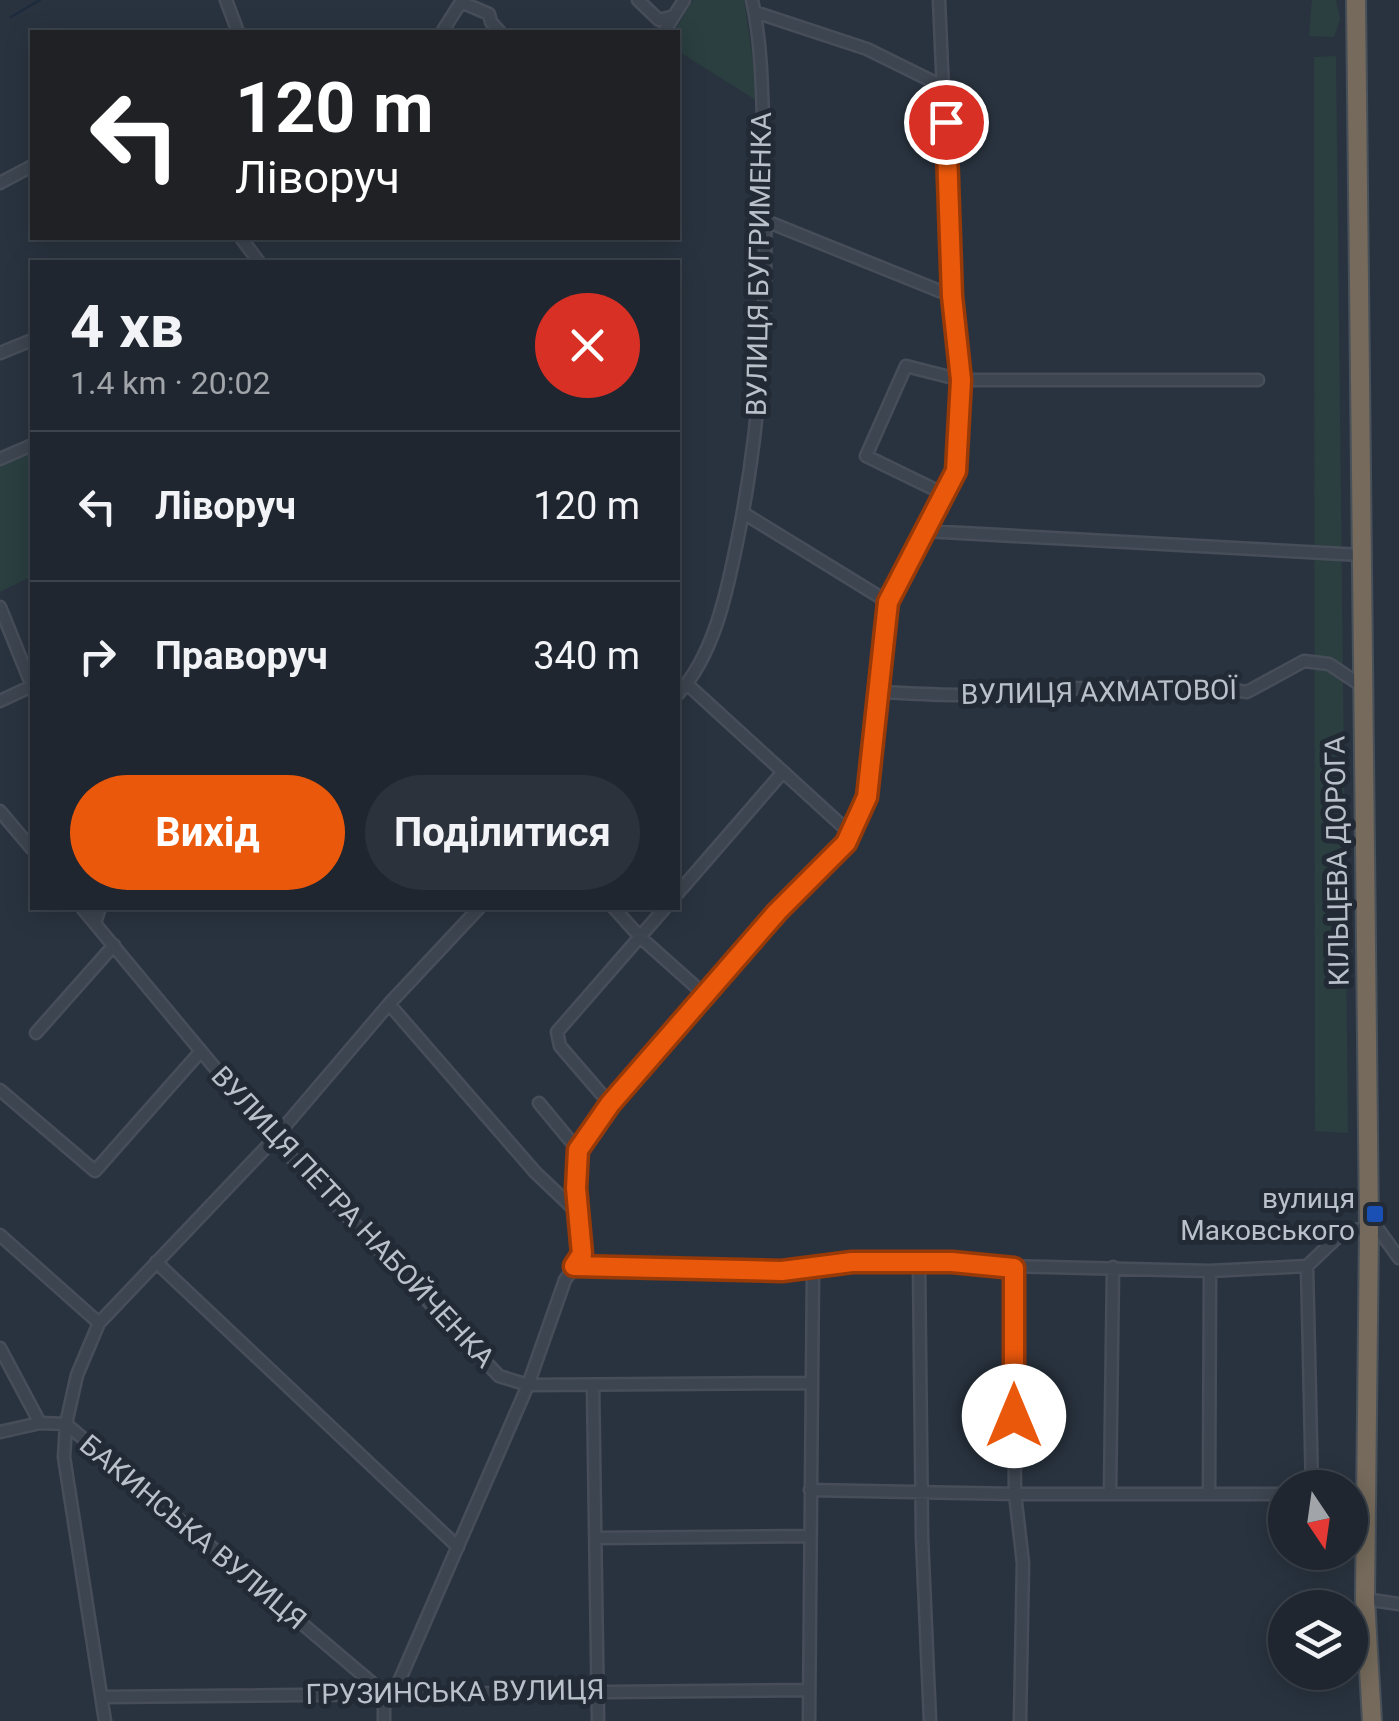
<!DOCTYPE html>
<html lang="uk">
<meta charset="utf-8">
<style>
:root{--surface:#1f262f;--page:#2c323b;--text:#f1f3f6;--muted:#a1a5aa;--line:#3c434b;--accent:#ea580c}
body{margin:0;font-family:Roboto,sans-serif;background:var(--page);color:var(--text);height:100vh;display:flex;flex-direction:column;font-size:38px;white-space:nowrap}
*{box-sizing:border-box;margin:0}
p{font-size:32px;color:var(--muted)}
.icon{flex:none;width:55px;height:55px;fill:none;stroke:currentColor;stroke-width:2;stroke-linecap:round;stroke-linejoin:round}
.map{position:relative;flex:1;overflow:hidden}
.side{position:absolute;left:30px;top:260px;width:650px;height:650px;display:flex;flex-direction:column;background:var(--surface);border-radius:0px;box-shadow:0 5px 25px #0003,0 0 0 2px var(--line)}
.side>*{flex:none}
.guide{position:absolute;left:30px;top:30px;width:650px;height:210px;border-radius:0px;box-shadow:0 5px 25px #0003,0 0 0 2px var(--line);background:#202124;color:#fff;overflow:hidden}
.needle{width:65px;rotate:167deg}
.fabs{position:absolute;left:1268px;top:1470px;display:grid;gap:20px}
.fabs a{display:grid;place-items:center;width:100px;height:100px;border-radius:50%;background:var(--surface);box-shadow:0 5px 25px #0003,0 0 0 2px var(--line);font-size:50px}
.pin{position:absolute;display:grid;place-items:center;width:85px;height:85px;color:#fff;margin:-42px;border:5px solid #fff;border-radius:50%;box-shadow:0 2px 10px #0007}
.me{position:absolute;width:110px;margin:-55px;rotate:0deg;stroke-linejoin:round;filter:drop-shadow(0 0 8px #0008)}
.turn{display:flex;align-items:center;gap:35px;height:210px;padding:0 40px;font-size:45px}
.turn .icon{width:130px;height:130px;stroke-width:2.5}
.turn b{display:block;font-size:70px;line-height:85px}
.round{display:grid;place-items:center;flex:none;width:105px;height:105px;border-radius:52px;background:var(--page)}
.headline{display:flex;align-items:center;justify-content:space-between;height:170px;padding:0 40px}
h1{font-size:60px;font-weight:700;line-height:75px}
.primary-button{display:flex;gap:20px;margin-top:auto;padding:20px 40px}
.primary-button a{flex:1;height:115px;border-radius:60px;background:var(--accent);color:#fff;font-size:40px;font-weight:700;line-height:115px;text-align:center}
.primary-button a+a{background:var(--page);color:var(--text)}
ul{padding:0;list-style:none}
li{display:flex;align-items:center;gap:30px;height:150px;padding:0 40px;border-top:2px solid var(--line)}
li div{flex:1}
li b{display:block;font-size:38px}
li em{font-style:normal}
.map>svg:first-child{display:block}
.green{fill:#2b3f40}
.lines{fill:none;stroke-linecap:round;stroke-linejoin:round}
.stream{stroke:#1d2b3d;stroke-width:2.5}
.street-casing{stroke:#474e59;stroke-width:15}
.highway-casing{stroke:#48505a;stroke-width:22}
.street{stroke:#3d4550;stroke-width:10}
.highway{stroke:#756a5b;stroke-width:18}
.route-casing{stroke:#983908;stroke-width:25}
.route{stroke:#ea580c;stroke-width:18}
.transit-dot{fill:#1a4fb4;stroke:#222a35;stroke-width:4}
.labels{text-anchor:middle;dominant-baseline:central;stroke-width:10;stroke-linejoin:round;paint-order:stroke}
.street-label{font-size:28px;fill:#bac1ca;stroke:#222a35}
.poi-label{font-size:28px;fill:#bac1ca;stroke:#222a35;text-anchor:end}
</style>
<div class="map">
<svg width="1399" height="1721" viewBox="0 0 1399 1721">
<rect width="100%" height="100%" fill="#29333f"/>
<path class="green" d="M693 0H744L759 102 678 51V32H674Z
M1312 0H1336L1340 19 1334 37 1309 36Z
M1336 56 1348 1133 1315 1131 1314 57Z
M32 452V576L0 592V466Z"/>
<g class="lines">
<path class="stream" d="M11 17 40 0"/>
<g class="street-casing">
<path id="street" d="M226 0 238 32
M638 0 659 20 674 16
M755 12 867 49 944 87
M442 32 461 2 489 14 491 22 500 32
M664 32 684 0
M0 183 32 166
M766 221 952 296
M241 238 259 262
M0 353 32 340
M0 459 32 445
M944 494 866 456 906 366 961 380H1258
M745 514 888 602
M925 531 1361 555
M0 607 32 686 0 701
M687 684 850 833
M880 692C932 694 984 699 1035 689L1204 686 1247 692 1304 661 1329 664 1362 686
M678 694C713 656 726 596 736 547 764 415 768 287 764 152 762 101 763 50 752 0
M0 811 32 849
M678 893 782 773
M82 908 274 1139 499 1376 528 1385 811 1383
M614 908 640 937 705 995
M95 923 100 908
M389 1004 535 1172 578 1213
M36 1033 114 945
M0 1090 95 1171 201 1051
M539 1103 578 1150
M610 1104 560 1046 557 1032 665 908
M0 1235 99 1323
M156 1262 458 1547
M919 1262 922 1537 930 1721
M574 1266 782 1271 851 1262 1210 1271 1307 1266 1345 1230 1378 1229 1399 1258
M1307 1266 1312 1488
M1013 1268 1015 1494 1023 1563 1020 1721
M0 1348 40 1423 66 1424 384 1693V1721
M593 1386 598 1721
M0 1432 40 1423
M810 1490 1015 1494H1285
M1110 1494 1113 1267
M1209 1494 1210 1271
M596 1538 810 1536
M1365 1599 1399 1604
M394 1693 528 1385 565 1280 583 1254 576 1187 578 1150 610 1104 801 884 845 843 867 797 888 602 957 471 961 380 952 296 939 0
M102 1697 809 1690
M105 1721 64 1457 66 1424 77 1375 99 1323 274 1139 389 1004 479 908
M809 1721 813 1267"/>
</g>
<g class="highway-casing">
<path id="highway" d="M1356 0 1369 1228 1365 1599 1372 1721"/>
</g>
<use href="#street" class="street"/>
<use href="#highway" class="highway"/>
</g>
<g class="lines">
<g class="route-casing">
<path id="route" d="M946 122 952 296 961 380 956 471 888 602 867 797 846 843 777 912 610 1104 578 1150 576 1188 582 1254 574 1266 782 1271 852 1262H952L1014 1268V1416"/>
</g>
<use href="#route" class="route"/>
</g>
<rect class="transit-dot" x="1365" y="1204" width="20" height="20" rx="5"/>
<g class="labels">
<g class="street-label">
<text transform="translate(759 264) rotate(-89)">ВУЛИЦЯ БУГРИМЕНКА</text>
<text transform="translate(1099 692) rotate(-1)">ВУЛИЦЯ АХМАТОВОЇ</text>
<text transform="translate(1337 861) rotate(-91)">КІЛЬЦЕВА ДОРОГА</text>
<text transform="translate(353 1217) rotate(47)">ВУЛИЦЯ ПЕТРА НАБОЙЧЕНКА</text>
<text transform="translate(193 1532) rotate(40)">БАКИНСЬКА ВУЛИЦЯ</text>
<text transform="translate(455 1692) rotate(-1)">ГРУЗИНСЬКА ВУЛИЦЯ</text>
</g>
<g class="poi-label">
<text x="1355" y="1198">вулиця<tspan x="1355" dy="32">Маковського</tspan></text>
</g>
</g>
</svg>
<div class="fabs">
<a><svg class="needle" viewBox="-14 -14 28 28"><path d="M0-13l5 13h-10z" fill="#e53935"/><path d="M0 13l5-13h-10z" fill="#a1a5aa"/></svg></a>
<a><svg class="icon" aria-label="layers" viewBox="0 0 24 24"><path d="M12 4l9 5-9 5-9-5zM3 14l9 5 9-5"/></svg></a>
</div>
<div class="pin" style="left:946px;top:122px;background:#d93025"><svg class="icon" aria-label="arrive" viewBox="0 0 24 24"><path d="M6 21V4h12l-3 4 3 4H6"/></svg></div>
<svg class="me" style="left:1014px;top:1416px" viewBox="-20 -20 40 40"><circle r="19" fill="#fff"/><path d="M0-13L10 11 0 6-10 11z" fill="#ea580c"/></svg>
<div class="guide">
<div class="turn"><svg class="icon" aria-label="left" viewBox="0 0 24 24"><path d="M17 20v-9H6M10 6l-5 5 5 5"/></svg><div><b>120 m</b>Ліворуч</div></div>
</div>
<section class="side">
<div class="headline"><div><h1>4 хв</h1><p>1.4 km · 20:02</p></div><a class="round" style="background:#d93025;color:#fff"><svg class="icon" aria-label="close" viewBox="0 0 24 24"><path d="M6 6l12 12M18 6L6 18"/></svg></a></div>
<ul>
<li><svg class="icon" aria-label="left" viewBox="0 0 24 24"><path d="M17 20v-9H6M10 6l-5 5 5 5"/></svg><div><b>Ліворуч</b></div><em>120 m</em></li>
<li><svg class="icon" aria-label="right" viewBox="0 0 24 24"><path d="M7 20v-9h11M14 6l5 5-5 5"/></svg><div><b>Праворуч</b></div><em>340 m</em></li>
</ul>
<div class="primary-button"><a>Вихід</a><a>Поділитися</a></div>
</section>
</div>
